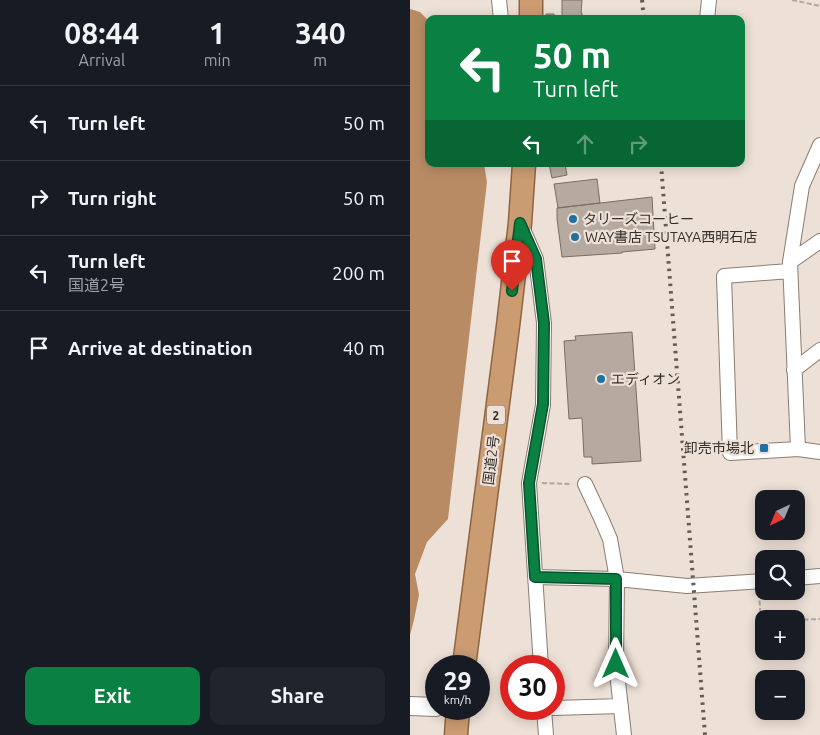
<!DOCTYPE html>
<meta charset="utf-8">
<style>
:root{--surface:#171b24;--page:#20242c;--text:#f1f3f6;--muted:#9ea1a6;--line:#363941;--accent:#0b8043}
body{margin:0;font-family:Ubuntu,"Noto Sans JP",sans-serif;background:var(--page);color:var(--text);height:100vh;display:flex;flex-direction:column;font-size:19px;white-space:nowrap}
*{box-sizing:border-box;margin:0}
p{font-size:16px;color:var(--muted)}
.icon{flex:none;width:28px;height:28px;fill:none;stroke:currentColor;stroke-width:2;stroke-linecap:round;stroke-linejoin:round}
.map{position:relative;flex:1;overflow:hidden}
.drawer{display:flex;flex-direction:column;background:var(--surface);width:410px}
.drawer>*{flex:none}
.guide{position:absolute;left:15px;top:15px;width:320px;height:152px;border-radius:10px;box-shadow:0 2px 12px #0003;background:#0b8043;color:#fff;overflow:hidden}
.needle{width:32px;rotate:224deg}
.fabs{position:absolute;left:345px;top:490px;display:grid;gap:10px}
.fabs a{display:grid;place-items:center;width:50px;height:50px;border-radius:10px;background:var(--surface);box-shadow:0 2px 12px #0003;font-size:25px}
.speed{position:absolute;left:15px;top:655px;display:flex;gap:10px;font-size:25px;font-weight:700;text-align:center}
.speed>*{display:grid;place-content:center;width:65px;height:65px;border-radius:50%;background:var(--surface);box-shadow:0 2px 12px #0003;line-height:1}
.speed small{font-size:12px;font-weight:400}
.speed .limit{border:8px solid #d22;background:#fff;color:#111}
.pin{position:absolute;display:grid;place-items:center;width:42px;height:42px;color:#fff;margin:-51px -21px;border-radius:50% 50% 50% 0;rotate:-45deg;box-shadow:0 0 5px #0007}
.pin .icon{rotate:45deg}
.me{position:absolute;width:55px;margin:-28px;rotate:0deg;stroke-linejoin:round;filter:drop-shadow(0 0 4px #0008)}
.turn{display:flex;align-items:center;gap:18px;height:105px;padding:0 25px;font-size:22px}
.turn .icon{width:65px;height:65px;stroke-width:2.5}
.turn b{display:block;font-size:35px;line-height:42px}
.lanes{display:flex;align-items:center;height:48px;padding:0 25px;background:#0003;justify-content:center;gap:25px;direction:ltr}
.lanes .off{opacity:.35}
.eta{display:flex;justify-content:space-evenly;align-items:center;height:85px;text-align:center}
.eta b{font-size:30px;font-weight:600;line-height:35px}
.cta{display:flex;gap:10px;margin-top:auto;padding:10px 25px}
.cta a{flex:1;height:58px;border-radius:10px;background:var(--accent);color:#fff;font-size:20px;font-weight:600;line-height:58px;text-align:center}
.cta a+a{background:var(--page);color:var(--text)}
ul{padding:0;list-style:none}
li{display:flex;align-items:center;gap:15px;height:75px;padding:0 25px;border-top:1px solid var(--line)}
li div{flex:1}
li b{display:block;font-size:19px}
li em{font-style:normal}
main{display:flex;flex:1;min-height:0}
.map>svg:first-child{display:block}
.water{fill:#b98b65}
.building{fill:#b6aaa0;stroke:#796d64}
.lines{fill:none;stroke-linecap:round;stroke-linejoin:round}
.minor-casing{stroke:#887d73;stroke-width:16}
.tertiary-casing{stroke:#887d73;stroke-width:20}
.trunk-casing{stroke:#8d6542;stroke-width:25}
.path{stroke:#b0a69e;stroke-width:2;stroke-dasharray:5 2.5;stroke-linecap:butt}
.minor{stroke:#fff;stroke-width:14}
.tertiary{stroke:#fff;stroke-width:18}
.trunk{stroke:#cb9b72;stroke-width:22}
.rail{stroke:#625b56;stroke-width:4;stroke-dasharray:2.5 5;stroke-linecap:butt}
.route-casing{stroke:#07532c;stroke-width:12}
.route{stroke:#0b8043;stroke-width:9}
.poi-dot{fill:#1f71a2;stroke:#ede0d6;stroke-width:2}
.labels{text-anchor:middle;dominant-baseline:central;stroke-width:4.5;stroke-linejoin:round;paint-order:stroke}
.shield{fill:#ede0d6;stroke:#6b635e;stroke-width:1}
.shield-label{font-size:12px;font-weight:bold;fill:#332e2a}
.poi-label{font-size:14px;fill:#332e2a;stroke:#ede0d6;text-anchor:start}
.street-label{font-size:14px;fill:#332e2a;stroke:#ede0d6}
</style>
<main>
<section class="drawer">
<div class="eta">
<div><b>08:44</b><p>Arrival</p></div>
<div><b>1</b><p>min</p></div>
<div><b>340</b><p>m</p></div>
</div>
<ul>
<li><svg class="icon" aria-label="left" viewBox="0 0 24 24"><path d="M17 20v-9H6M10 6l-5 5 5 5"/></svg><div><b>Turn left</b></div><em>50 m</em></li>
<li><svg class="icon" aria-label="right" viewBox="0 0 24 24"><path d="M7 20v-9h11M14 6l5 5-5 5"/></svg><div><b>Turn right</b></div><em>50 m</em></li>
<li><svg class="icon" aria-label="left" viewBox="0 0 24 24"><path d="M17 20v-9H6M10 6l-5 5 5 5"/></svg><div><b>Turn left</b><p>国道2号</p></div><em>200 m</em></li>
<li><svg class="icon" aria-label="arrive" viewBox="0 0 24 24"><path d="M6 21V4h12l-3 4 3 4H6"/></svg><div><b>Arrive at destination</b></div><em>40 m</em></li>
</ul>
<div class="cta"><a>Exit</a><a>Share</a></div>
</section>
<div class="map">
<svg width="410" height="735" viewBox="0 0 410 735">
<rect width="100%" height="100%" fill="#ede0d6"/>
<path class="water" d="M0 9 10 12 19 21V164H74L77 182 38 519 17 542 5 574 9 595 4 620 0 635Z"/>
<path class="building" d="M152 0H172L171 13H172V19H152Z
M136 14H144L145 19H136Z
M139 164H155L157 175 142 178Z
M187 179 190 203 148 208 144 184Z
M242 197 245 249 212 252V253L152 257 147 219V208Z
M222 332 231 461 182 464V457H174L172 418 159 419 154 341 166 340 165 336Z"/>
<g class="lines">
<g class="minor-casing">
<path id="minor" d="M89 0 91 19
M297 19 299 0
M112 227 126 259 134 323 133 405 119 483 131 666
M380 262 392 186 410 145
M380 271 314 276 320 453 388 449 380 262 410 241
M384 370 410 350
M388 449 410 452
M175 484 191 518 200 539 207 579 206 664 214 735
M125 577 207 579 277 586 354 581
M386 578 410 576
M144 708 211 706
M134 709 136 735"/>
</g>
<g class="tertiary-casing">
<path id="tertiary" d="M0 706 26 707"/>
</g>
<g class="trunk-casing">
<path id="trunk" d="M121 19V0
M54 666 98 326 110 223 114 164
M46 735 48 709"/>
</g>
<path class="path" d="M382 0 410 6
M132 483 162 484
M349 593 351 622H354
M386 620 410 619
M91 689 101 688"/>
<use href="#minor" class="minor"/>
<use href="#tertiary" class="tertiary"/>
<use href="#trunk" class="trunk"/>
<path class="rail" d="M232 0 234 19
M251 164 295 735"/>
</g>
<g class="lines">
<g class="route-casing">
<path id="route" d="M102 291 110 223 126 259 134 323 133 404 119 483 125 577 206 579V664"/>
</g>
<use href="#route" class="route"/>
</g>
<g class="poi-dot">
<circle cx="163" cy="219" r="5"/>
<circle cx="165" cy="237" r="5"/>
<circle cx="191" cy="379" r="5"/>
<rect x="349" y="443" width="10" height="10" rx="2.5"/>
</g>
<g class="labels">
<rect class="shield" x="77" y="405.5" width="18" height="19" rx="4"/>
<g class="shield-label">
<text x="86" y="415">2</text>
</g>
<g class="poi-label">
<text x="173" y="219">タリーズコーヒー</text>
<text x="175" y="237">WAY書店 TSUTAYA西明石店</text>
<text x="201" y="379">エディオン</text>
<text x="344" y="448" text-anchor="end">卸売市場北</text>
</g>
<g class="street-label">
<text transform="translate(81 460) rotate(-83)">国道2号</text>
</g>
</g>
</svg>
<div class="fabs">
<a><svg class="needle" viewBox="-14 -14 28 28"><path d="M0-13l5 13h-10z" fill="#e53935"/><path d="M0 13l5-13h-10z" fill="#9ea1a6"/></svg></a>
<a><svg class="icon" aria-label="search" viewBox="0 0 24 24"><circle cx="10" cy="10" r="6"/><path d="M15 15l6 6"/></svg></a>
<a>+</a>
<a>−</a>
</div>
<div class="speed"><div>29<small>km/h</small></div><div class="limit">30</div></div>
<div class="pin" style="left:102px;top:291px;background:#d93025"><svg class="icon" aria-label="arrive" viewBox="0 0 24 24"><path d="M6 21V4h12l-3 4 3 4H6"/></svg></div>
<svg class="me" style="left:206px;top:664px" viewBox="-20 -20 40 40"><path d="M0-17L14 15 0 8-14 15z" fill="#0b8043" stroke="#fff" stroke-width="4"/></svg>
<div class="guide">
<div class="turn"><svg class="icon" aria-label="left" viewBox="0 0 24 24"><path d="M17 20v-9H6M10 6l-5 5 5 5"/></svg><div><b>50 m</b>Turn left</div></div>
<div class="lanes"><svg class="icon" aria-label="left" viewBox="0 0 24 24"><path d="M17 20v-9H6M10 6l-5 5 5 5"/></svg><svg class="icon off" aria-label="ahead" viewBox="0 0 24 24"><path d="M12 20V5M6 11l6-6 6 6"/></svg><svg class="icon off" aria-label="right" viewBox="0 0 24 24"><path d="M7 20v-9h11M14 6l5 5-5 5"/></svg></div>
</div>
</div>
</main>
